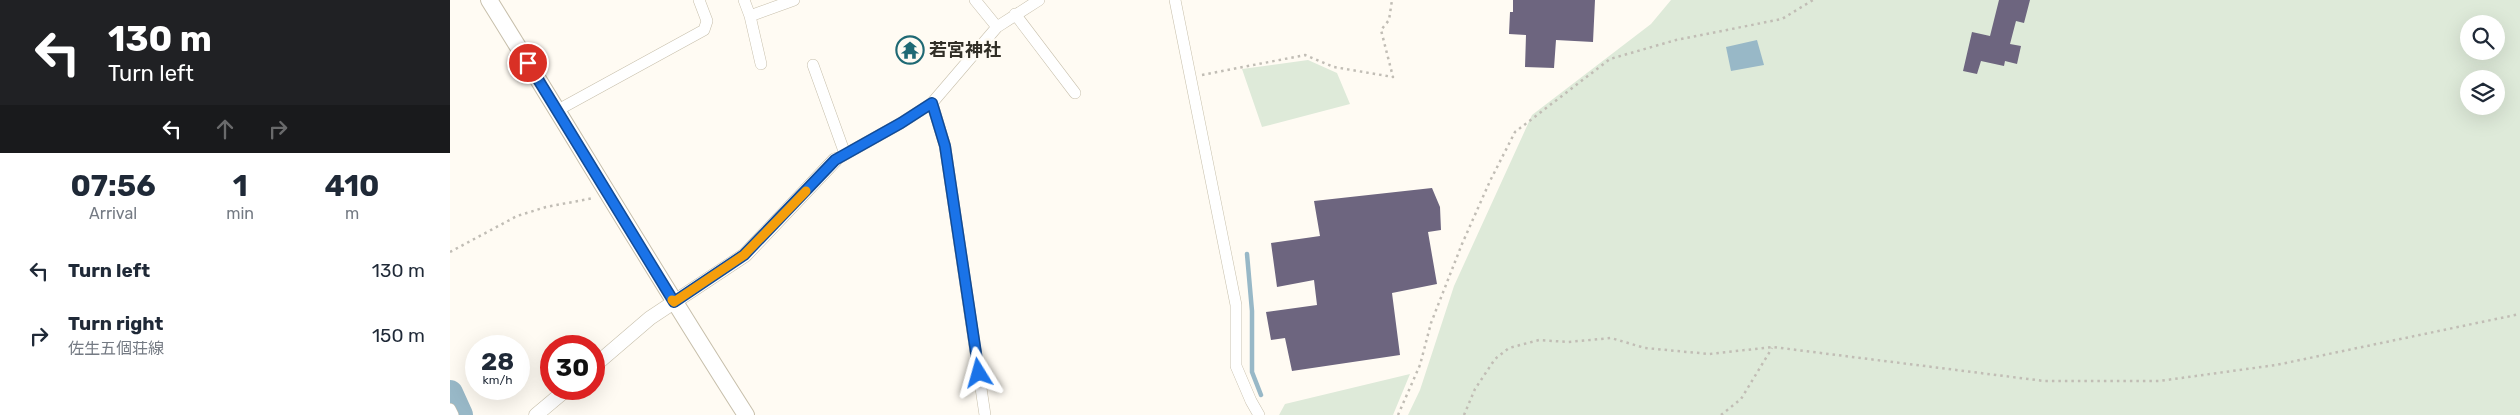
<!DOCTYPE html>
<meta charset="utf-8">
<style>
:root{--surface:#fff;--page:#f2f2f3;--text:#1f2937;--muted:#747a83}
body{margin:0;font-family:Rubik,"Noto Sans JP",sans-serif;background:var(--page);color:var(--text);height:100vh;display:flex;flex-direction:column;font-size:19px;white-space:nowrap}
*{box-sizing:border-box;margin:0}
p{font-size:16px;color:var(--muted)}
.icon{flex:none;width:28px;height:28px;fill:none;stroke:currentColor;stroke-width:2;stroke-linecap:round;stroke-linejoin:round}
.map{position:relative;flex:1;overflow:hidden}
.panel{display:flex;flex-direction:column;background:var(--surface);width:450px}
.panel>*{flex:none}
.hud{background:#202124;color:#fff;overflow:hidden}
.tools{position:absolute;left:2010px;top:15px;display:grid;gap:10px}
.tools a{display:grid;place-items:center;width:45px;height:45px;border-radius:50%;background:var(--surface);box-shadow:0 5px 20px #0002;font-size:25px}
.speed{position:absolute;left:15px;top:335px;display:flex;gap:10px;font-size:25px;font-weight:700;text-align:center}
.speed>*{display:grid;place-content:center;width:65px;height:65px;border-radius:50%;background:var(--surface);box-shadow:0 5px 20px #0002;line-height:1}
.speed small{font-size:12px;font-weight:400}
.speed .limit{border:8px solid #d22;background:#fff;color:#111}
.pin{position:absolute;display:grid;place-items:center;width:42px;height:42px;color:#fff;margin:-21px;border:2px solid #fff;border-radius:50%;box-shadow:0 1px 5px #0007}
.me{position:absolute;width:55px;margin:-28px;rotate:352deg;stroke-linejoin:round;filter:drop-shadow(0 0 4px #0008)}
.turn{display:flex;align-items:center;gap:18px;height:105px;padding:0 25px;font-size:22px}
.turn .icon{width:65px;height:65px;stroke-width:2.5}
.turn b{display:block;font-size:35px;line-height:42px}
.lanes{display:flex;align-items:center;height:48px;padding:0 25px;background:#0003;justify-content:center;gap:25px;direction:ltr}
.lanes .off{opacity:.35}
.eta{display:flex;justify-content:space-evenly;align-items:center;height:85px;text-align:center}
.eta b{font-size:30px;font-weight:700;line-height:35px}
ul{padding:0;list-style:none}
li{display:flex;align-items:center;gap:15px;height:65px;padding:0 25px}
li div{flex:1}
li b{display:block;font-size:19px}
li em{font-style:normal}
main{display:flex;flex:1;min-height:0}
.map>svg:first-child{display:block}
.green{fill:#deead9;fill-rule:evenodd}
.water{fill:#98b8c7}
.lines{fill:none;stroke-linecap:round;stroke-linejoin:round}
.stream{stroke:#98b8c7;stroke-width:4.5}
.river{stroke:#98b8c7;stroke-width:26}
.building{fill:#6d657f}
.minor-casing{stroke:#c7bfab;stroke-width:12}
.tertiary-casing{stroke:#c7bfab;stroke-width:15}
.secondary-casing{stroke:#c7bfab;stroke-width:18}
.path{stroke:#c1bdb5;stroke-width:2.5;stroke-dasharray:2.5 4;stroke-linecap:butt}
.minor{stroke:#fff;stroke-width:11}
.tertiary{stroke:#fff;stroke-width:14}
.secondary{stroke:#fff;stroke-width:16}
.route-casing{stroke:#114b97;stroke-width:12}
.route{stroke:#1a73e8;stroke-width:9}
.slow{stroke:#f59e0b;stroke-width:9}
.labels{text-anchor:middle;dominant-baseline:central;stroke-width:5;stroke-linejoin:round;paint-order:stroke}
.poi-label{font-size:18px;font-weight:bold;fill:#322f27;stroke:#fffbf3;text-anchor:start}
</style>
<main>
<section class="panel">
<div class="hud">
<div class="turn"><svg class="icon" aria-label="left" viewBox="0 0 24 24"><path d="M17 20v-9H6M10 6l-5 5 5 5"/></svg><div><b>130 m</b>Turn left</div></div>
<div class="lanes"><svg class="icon" aria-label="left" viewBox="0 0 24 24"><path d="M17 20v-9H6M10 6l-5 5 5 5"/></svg><svg class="icon off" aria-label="ahead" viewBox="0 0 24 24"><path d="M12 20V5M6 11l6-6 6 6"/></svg><svg class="icon off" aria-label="right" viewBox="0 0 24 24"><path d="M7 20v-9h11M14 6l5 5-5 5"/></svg></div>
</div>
<div class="eta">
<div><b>07:56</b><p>Arrival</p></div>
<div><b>1</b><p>min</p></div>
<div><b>410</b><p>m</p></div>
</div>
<ul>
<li><svg class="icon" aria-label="left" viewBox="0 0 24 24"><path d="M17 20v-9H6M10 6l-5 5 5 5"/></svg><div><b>Turn left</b></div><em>130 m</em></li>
<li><svg class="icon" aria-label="right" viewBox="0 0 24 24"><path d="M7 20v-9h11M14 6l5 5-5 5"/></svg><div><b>Turn right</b><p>佐生五個荘線</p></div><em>150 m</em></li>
</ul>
</section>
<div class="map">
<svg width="2070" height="415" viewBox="0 0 2070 415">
<rect width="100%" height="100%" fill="#fffbf3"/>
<path class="green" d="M1221 0H2070V415H958L970 390 1004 286 1082 115 1201 24ZM2019 24H2046V51H2019ZM2019 79H2046V106H2019Z
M858 60 887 73 900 104 812 127 792 69Z
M960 374 943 415H829L835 404Z"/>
<path class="water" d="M1307 40 1314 65 1281 71 1276 47Z"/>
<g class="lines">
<path class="stream" d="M797 254 802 311V372L811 395"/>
<path class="river" d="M0 393 10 415"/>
</g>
<path class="building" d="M1063 0H1145L1143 42 1106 40 1104 68 1075 67 1076 35 1059 34 1060 12H1063Z
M1549 0H1580L1574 23 1566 21 1560 44 1571 46 1567 64 1555 61 1554 66 1531 61 1527 74 1513 71 1522 32 1540 36Z
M462 42 469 51 458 59 452 50Z
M982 188 990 207 991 230 978 232 987 284 942 293 950 355 842 371 835 338 821 340 816 312 867 305 864 280 827 287 821 243 870 236 864 201Z"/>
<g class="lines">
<g class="minor-casing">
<path id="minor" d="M294 0 300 16
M525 0 547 27
M725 0 786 305V366L801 401 809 415
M565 14 625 93
M311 64 300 16 344 0
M363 65 395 154
M482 103 495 146 535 415
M108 110 254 30 257 21 249 0
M385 160 451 123 482 103 547 27 589 0
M0 409 3 415"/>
</g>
<g class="tertiary-casing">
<path id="tertiary" d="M144 366 200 318 295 255 385 160
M86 415 117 389"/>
</g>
<g class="secondary-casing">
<path id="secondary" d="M39 0C125 138 208 278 296 415"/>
</g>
<path class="path" d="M752 75 855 55 884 67 943 77 931 30 939 20 942 0
M0 252 67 216 96 207 144 198
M948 415 970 365 981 323 1012 244 1040 181 1065 132 1160 59 1226 40 1332 19 1363 0
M1014 415 1025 389 1045 359 1059 348 1089 340 1118 342 1161 338 1195 348 1259 354 1323 347 1594 381H1709L1826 365 2070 314
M1271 415 1291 399 1322 348"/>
<use href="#minor" class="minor"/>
<use href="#tertiary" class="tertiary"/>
<use href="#secondary" class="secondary"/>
</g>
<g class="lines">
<g class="route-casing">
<path id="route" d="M78 63 224 302 294 255 385 160 451 123 482 103 495 146 529 373"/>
</g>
<use href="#route" class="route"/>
<path class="slow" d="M222 300 224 302 294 255 356 191"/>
</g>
<defs>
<g id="temple-ring" transform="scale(1.4375)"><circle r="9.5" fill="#fffbf3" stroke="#1f6974" stroke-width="1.5"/><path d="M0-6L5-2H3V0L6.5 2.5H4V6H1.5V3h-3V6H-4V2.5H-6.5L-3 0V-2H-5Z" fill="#1f6974"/></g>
</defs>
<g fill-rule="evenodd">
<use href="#temple-ring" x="460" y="50"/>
</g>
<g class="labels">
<g class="poi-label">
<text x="479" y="50">若宮神社</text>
</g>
</g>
</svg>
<div class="tools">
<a><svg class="icon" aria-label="search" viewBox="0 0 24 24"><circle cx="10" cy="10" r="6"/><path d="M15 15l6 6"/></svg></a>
<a><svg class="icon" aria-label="layers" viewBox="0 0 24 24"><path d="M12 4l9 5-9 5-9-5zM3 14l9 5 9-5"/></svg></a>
</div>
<div class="speed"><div>28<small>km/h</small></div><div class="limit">30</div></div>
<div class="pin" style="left:78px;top:63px;background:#d93025"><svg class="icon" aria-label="arrive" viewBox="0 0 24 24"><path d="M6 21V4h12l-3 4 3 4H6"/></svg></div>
<svg class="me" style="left:529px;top:373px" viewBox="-20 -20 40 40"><path d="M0-17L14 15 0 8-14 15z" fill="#1a73e8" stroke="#fff" stroke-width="4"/></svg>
</div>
</main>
